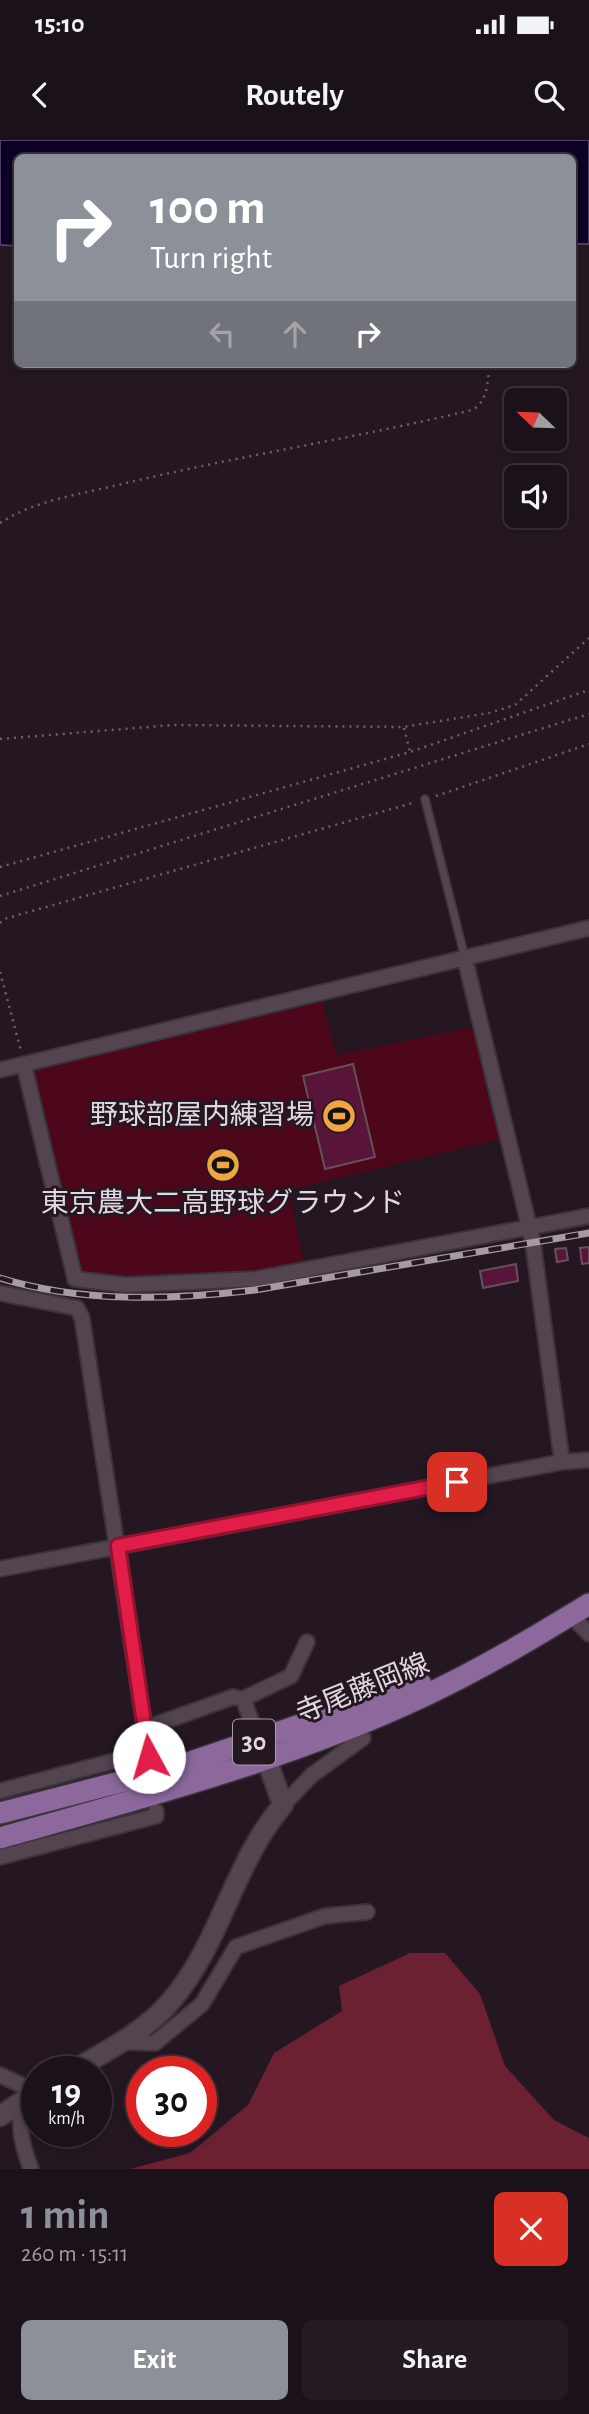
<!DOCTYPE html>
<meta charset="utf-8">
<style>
:root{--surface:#1b111a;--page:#241a23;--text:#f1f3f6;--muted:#a09da2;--line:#393139;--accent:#8c9099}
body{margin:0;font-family:"Alegreya Sans","Noto Sans JP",sans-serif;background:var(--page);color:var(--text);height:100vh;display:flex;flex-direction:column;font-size:26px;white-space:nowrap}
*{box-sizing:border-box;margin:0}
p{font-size:23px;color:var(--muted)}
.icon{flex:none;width:38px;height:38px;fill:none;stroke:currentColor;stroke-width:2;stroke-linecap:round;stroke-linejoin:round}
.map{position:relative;height:2029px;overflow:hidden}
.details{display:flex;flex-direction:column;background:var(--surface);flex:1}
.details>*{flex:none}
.banner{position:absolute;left:14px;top:14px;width:562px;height:214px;border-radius:10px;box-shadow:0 4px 10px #0003,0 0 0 2px var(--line);background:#8c9099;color:#fff;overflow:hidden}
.needle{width:46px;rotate:293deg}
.controls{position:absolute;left:504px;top:248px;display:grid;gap:14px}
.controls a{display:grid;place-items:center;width:63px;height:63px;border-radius:10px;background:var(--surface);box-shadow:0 4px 10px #0003,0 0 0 2px var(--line);font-size:35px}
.speed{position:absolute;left:21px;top:1916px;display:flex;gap:14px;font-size:35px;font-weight:700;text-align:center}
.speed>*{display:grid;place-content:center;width:91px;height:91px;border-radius:50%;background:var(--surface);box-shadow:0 4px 10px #0003,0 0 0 2px var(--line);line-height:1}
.speed small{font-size:18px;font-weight:400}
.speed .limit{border:10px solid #d22;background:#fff;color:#111}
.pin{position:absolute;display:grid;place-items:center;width:60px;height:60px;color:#fff;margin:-30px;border-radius:14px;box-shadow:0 4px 10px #0006}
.me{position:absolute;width:77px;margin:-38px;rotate:354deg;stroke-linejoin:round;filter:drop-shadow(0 0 5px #0008)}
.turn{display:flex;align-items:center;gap:24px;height:147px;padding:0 21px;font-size:32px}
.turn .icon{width:91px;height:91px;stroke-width:2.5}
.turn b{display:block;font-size:49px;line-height:60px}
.lanes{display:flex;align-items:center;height:66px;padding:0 21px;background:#0003;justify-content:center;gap:35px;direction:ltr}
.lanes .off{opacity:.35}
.round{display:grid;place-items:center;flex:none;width:74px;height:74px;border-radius:10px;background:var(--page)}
.headline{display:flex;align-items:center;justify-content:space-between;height:119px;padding:0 21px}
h1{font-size:42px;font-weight:700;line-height:52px;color:var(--accent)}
.cta{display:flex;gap:14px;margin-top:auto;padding:14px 21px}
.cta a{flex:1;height:80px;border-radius:10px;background:var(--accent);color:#fff;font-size:28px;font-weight:700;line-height:80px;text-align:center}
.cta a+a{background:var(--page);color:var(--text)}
.status{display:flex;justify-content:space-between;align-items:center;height:49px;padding:0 35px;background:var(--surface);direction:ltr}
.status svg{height:19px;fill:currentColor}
header{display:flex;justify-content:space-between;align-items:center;height:91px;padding:0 21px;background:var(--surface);font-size:32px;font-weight:700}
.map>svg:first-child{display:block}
.green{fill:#4c071b}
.forest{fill:#6b2131}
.water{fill:#0c0027;stroke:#4c415e;stroke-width:2}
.building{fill:#581539;stroke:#645159;stroke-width:2}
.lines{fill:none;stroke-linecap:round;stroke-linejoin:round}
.lane-casing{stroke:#3b333a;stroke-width:10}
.street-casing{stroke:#3b333a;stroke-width:18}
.secondary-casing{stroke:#3b333a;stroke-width:23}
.primary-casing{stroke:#3b333a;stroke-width:24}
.path{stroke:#6c606a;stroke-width:2.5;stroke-dasharray:2 5;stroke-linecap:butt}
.lane{stroke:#534450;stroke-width:7}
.street{stroke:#534450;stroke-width:14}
.secondary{stroke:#534450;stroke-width:19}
.primary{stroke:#8c689d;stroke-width:21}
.rail-casing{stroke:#a69ba4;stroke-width:7}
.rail{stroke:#241722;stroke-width:4.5;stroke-dasharray:13;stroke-linecap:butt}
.route-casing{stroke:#92132f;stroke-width:18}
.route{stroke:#e11d48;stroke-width:12}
.labels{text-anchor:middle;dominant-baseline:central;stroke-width:6;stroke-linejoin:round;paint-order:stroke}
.shield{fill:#241722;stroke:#a89ea6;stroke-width:2}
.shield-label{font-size:26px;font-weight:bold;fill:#e1d8df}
.poi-label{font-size:28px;fill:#e1d8df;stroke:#241722;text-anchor:end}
.street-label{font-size:28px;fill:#e1d8df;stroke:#241722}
</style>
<div class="status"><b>15:10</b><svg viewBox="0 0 49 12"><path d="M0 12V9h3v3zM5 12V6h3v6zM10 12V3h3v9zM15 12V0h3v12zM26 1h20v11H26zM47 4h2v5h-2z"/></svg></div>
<header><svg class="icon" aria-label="back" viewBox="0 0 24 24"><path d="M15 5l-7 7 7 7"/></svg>Routely<svg class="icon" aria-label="search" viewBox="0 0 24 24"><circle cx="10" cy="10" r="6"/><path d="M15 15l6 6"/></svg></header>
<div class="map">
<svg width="589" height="2029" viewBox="0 0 589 2029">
<rect width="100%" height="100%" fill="#241722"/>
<path class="green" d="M322 860 336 915 473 887 501 999 289 1050 304 1122 242 1136 168 1141 79 1133 32 928Z"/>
<path class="forest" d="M410 1813H445L480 1854 505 1926 554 1980 589 1998V2029H130L190 2013 248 1965 274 1913 342 1871 339 1846Z"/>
<path class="water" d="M0 0H589V104H572V18H18L17 106 0 105Z"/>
<path class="building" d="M353 924 375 1017 325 1029 303 936Z
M589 1107V1123L582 1124 580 1108Z
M566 1108 568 1120 557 1122 555 1109Z
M516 1124 518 1141 483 1148 480 1131Z"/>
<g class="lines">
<g class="lane-casing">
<path id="lane" d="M425 659 465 818"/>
</g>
<g class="street-casing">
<path id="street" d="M465 819 533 1103 562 1322
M24 925 75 1139 125 1145 256 1139 589 1076
M0 930 589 788
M0 1153 77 1168 82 1178 149 1617
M0 1429 562 1322 589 1320
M571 1475 589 1494
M243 1559 291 1536 307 1502
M146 1588 233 1557 243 1559 259 1600
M0 1651 148 1612
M283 1665 312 1635 363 1598
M0 1717 156 1676V1671
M122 1902 155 1903 202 1864 236 1807 325 1776 367 1772
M0 1935 36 1952
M22 1962C18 1987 22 2006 31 2029"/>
</g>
<g class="secondary-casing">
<path id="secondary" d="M70 1932C106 1911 144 1893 171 1861 221 1803 233 1723 283 1665L261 1604
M0 1976 37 1952"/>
</g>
<g class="primary-casing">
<path id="primary" d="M0 1673 170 1629 421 1544
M0 1698C142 1658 288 1620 422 1557 480 1530 535 1497 589 1464"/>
</g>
<path class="path" d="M0 383C35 360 82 354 122 344 238 316 356 298 472 270 489 261 487 241 490 224
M404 588 410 612
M0 599 173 585 403 587 489 573 515 565 589 498
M436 656 589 604
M0 727 410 612 589 550
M0 756 589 574
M0 783 4 779 416 662
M0 832 21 911"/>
<use href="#lane" class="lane"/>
<use href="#street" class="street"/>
<use href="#secondary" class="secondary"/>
<use href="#primary" class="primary"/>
<g class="rail-casing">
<path id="rail" d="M0 1138C82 1163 171 1160 255 1150L589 1093"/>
</g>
<use href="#rail" class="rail"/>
</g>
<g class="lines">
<g class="route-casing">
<path id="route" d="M149 1617 118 1406 457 1342"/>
</g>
<use href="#route" class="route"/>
</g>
<defs>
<g id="stadium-disc" transform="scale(1.75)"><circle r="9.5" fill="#f1a540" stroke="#241722"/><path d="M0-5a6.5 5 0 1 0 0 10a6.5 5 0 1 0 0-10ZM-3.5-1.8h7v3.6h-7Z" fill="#111"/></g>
</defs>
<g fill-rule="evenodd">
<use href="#stadium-disc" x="339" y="976"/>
<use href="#stadium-disc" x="223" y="1025"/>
</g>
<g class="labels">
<rect class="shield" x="233" y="1579.5" width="42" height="45" rx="5"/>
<g class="shield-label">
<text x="254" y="1602">30</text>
</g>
<g class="poi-label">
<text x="314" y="976">野球部屋内練習場</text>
<text x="223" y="1064" text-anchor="middle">東京農大二高野球グラウンド</text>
</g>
<g class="street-label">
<text transform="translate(363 1549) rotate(-22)">寺尾藤岡線</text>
</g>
</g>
</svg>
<div class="controls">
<a><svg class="needle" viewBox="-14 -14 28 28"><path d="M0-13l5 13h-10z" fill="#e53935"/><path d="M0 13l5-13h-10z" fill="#a09da2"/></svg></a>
<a><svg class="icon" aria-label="sound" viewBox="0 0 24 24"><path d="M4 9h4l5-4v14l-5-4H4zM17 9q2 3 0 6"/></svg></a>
</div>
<div class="speed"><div>19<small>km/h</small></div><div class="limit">30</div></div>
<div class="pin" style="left:457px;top:1342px;background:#d93025"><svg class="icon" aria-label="arrive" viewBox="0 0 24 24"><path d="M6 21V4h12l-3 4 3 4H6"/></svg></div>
<svg class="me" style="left:149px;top:1617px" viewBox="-20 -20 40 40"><circle r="19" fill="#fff"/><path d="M0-13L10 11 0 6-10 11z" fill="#e11d48"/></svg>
<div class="banner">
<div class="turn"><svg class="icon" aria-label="right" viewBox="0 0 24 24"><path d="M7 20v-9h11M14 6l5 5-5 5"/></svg><div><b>100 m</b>Turn right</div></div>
<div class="lanes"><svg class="icon off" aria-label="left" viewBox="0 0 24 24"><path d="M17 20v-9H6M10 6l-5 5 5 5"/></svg><svg class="icon off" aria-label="ahead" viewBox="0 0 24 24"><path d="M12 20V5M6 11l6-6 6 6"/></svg><svg class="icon" aria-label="right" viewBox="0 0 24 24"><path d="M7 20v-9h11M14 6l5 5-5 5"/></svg></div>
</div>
</div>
<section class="details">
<div class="headline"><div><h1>1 min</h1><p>260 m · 15:11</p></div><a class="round" style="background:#d93025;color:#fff"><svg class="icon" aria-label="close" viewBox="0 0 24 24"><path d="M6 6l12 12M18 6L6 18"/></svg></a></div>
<div class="cta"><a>Exit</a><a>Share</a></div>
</section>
